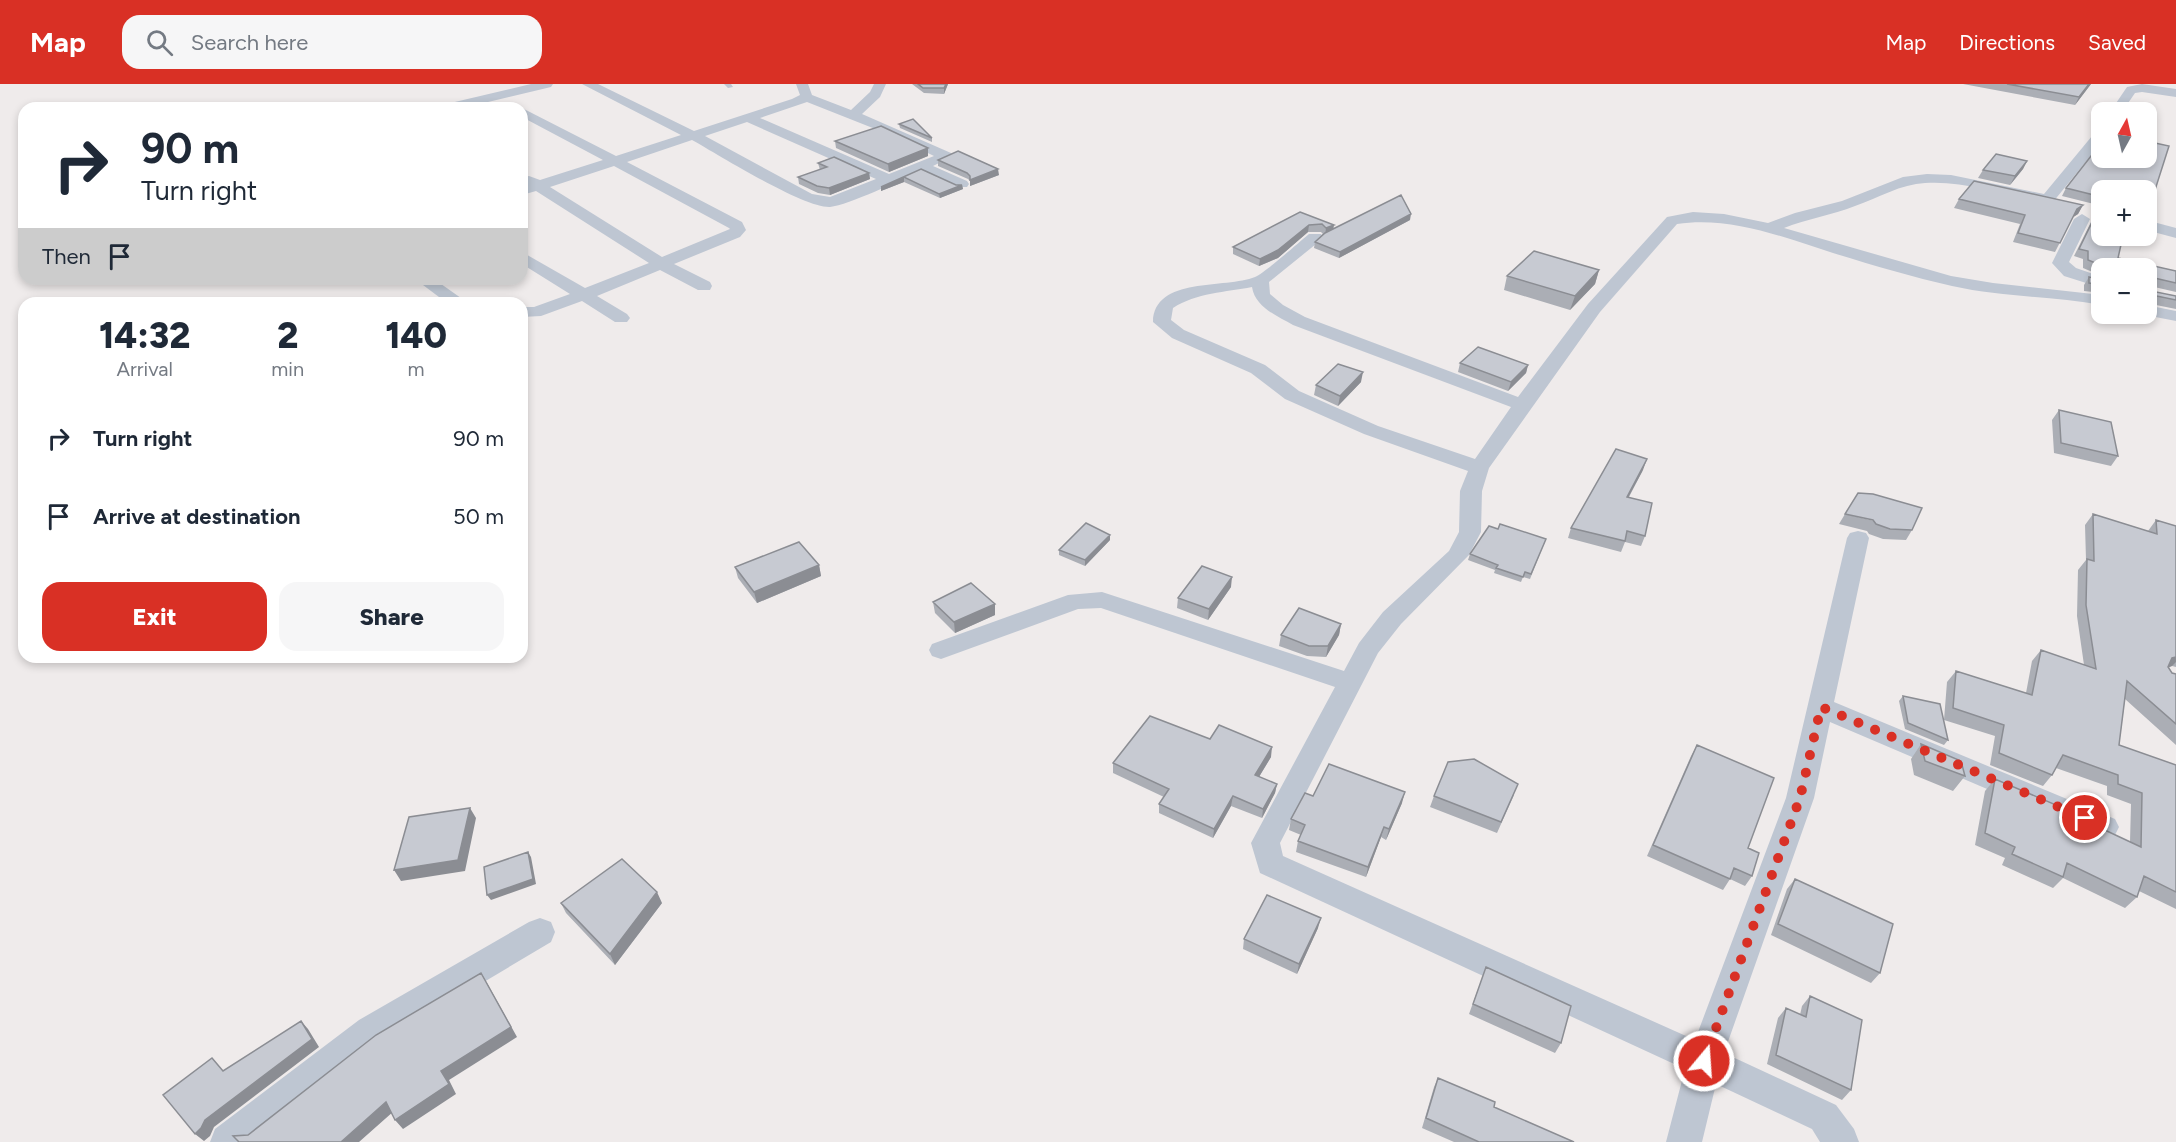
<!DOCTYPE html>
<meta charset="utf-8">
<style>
:root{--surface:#fff;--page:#f6f6f7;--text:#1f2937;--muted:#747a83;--accent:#d93025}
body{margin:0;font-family:Figtree,sans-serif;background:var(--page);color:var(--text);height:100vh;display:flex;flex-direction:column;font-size:22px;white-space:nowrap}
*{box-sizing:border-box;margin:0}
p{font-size:20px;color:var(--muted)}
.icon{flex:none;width:33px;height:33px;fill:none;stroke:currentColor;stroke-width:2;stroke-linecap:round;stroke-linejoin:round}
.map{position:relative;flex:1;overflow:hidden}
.side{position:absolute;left:18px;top:213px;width:510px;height:366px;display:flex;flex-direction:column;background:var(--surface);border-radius:18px;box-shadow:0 3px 9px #0003}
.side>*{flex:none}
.top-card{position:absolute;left:18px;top:18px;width:510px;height:183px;border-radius:18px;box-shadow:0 3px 9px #0003;background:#fff;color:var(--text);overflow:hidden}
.needle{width:39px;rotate:8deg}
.controls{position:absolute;left:2091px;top:18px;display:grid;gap:12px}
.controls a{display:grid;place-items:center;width:66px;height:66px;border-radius:12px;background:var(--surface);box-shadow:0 3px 9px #0003;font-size:30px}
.pin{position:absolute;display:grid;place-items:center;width:51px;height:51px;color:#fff;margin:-26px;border:3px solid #fff;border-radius:50%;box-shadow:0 2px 6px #0007}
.me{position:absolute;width:66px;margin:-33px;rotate:18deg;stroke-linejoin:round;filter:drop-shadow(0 0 4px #0008)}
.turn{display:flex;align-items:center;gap:21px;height:126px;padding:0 24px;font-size:27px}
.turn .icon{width:78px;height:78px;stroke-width:2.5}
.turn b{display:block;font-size:42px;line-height:51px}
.then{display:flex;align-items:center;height:57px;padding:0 24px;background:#0003;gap:12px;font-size:22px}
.eta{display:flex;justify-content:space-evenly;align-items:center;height:102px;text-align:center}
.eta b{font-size:36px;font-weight:800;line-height:42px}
.primary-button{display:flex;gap:12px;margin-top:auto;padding:12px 24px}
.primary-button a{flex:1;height:69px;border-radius:18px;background:var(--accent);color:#fff;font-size:24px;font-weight:800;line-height:69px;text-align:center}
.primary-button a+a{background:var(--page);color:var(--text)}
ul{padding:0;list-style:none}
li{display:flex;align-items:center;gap:18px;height:78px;padding:0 24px}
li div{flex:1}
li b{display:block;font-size:22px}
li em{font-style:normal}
header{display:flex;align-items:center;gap:36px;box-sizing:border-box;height:84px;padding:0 30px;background:var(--accent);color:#fff}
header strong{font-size:28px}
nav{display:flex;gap:33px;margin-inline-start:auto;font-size:21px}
.search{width:420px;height:54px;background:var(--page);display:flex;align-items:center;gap:15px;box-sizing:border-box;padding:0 21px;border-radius:18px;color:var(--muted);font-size:22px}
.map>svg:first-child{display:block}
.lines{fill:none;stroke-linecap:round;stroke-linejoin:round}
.service{fill:#bec6d2;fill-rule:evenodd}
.minor{fill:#bec6d2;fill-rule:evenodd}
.wall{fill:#abaeb5}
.shaded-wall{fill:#8b8d93}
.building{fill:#c7cad2;stroke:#8b8d93;stroke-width:1.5}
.route{stroke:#d93025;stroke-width:10;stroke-dasharray:0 18}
</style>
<header>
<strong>Map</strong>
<div class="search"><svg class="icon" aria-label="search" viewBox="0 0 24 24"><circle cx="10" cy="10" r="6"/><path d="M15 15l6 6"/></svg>Search here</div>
<nav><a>Map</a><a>Directions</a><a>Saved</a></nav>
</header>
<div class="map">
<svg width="2176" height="1058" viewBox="0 0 2176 1058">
<rect width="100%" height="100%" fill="#efebeb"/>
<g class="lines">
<path class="service" d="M724 0H731L733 3 728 4Z"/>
<path class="minor" d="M531 0H553L551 3 463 24H440L442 21Z
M582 0H598L694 47 792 15 800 11 796 0H808L812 11 851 26 870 8 874 0H886L880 13 862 30 951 69 953 72 933 82 967 97 969 100 967 103H957L921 87C900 96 849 121 830 123 803 124 719 71 692 56L627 78 742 138 746 146 740 153 674 180 710 198 712 202 710 206H698L660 186 597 212 627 230 630 234 627 238H615L582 217 541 232 522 233V223H534L570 210 522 180V168L585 204 649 179 536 107 522 111V102L526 101 522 96 524 93 529 92 540 96 603 76 522 33V24L616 72 681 51ZM807 18 893 52 934 72 889 90 760 34ZM747 38 876 95 830 113 812 110 705 52ZM614 82 729 144 730 145 662 173 550 103Z
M2142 0 2176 5V13L2142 8 2135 9 2122 28H2110L2127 3Z
M2102 45V58L2053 118 2048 120C2010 112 1963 96 1925 99 1901 100 1878 114 1855 122 1832 131 1807 135 1784 144L1951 192 1993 199 2102 211V221C2052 212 2001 213 1952 202 1912 193 1872 181 1833 169 1783 153 1730 132 1677 140L1600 228 1489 384 1482 407 1481 448 1469 471 1401 540 1378 569 1280 759 1283 772 1695 956 1786 714 1847 454 1850 449 1858 447 1866 449 1869 454 1834 618 2115 735 2119 743 2115 751 2105 755 2095 751 1830 638 1814 714 1724 969 1836 1021 1854 1045 1859 1058H1820L1812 1045 1716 1000 1702 1058H1666L1685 985 1260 789 1251 759 1335 603 1101 524 1078 525 941 575 932 572 929 566 932 560 1068 511 1102 508 1344 587 1359 559 1383 528 1449 467 1459 448 1460 407 1468 387 1364 350 1285 315 1251 289 1172 254 1153 238C1154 192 1226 205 1255 193 1267 187 1297 160 1309 150H1321L1323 153 1321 156 1269 198 1270 210 1283 221 1305 233 1518 313 1588 220 1667 133 1693 128 1724 130 1768 139 1795 129 1842 117 1903 93 1927 90 1951 91 2044 110 2097 46ZM1252 203C1255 223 1277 232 1293 241L1511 323 1475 375 1378 342 1299 307 1265 281 1184 246 1171 236 1173 224C1196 209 1226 208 1252 203Z
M2082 130 2090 135 2069 178 2076 184 2102 193V204L2064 192 2052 179 2074 135Z
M2146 136 2176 144V154L2146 146Z
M415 195H434L468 219H447Z
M2146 221 2176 227V237L2140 230H2146Z
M540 834 551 838 555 848 551 858 383 958 256 1058H210L215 1045 359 936 529 838Z"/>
</g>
<path class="wall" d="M912 0H948L944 10 924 9Z
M1963 0H2091L2075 21Z
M899 40 932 54V58L900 44Z
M835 57 928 64V72L889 88 836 64Z
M938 76 999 91 970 102V97L968 95 938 82Z
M2027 77 2023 85 2010 101 1978 94 1983 86Z
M818 79 869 89 870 95 830 111 818 109 799 100 798 93 820 86Z
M921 85 956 101H962L963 105 940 114 904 98 881 107V103Z
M2066 104 2102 106V122L2062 112Z
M1959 115 2083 121 2078 130 2073 133 2055 168 2013 158 2020 140 1954 124Z
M2095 125 2118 174 2176 187V208L2150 202 2151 207 2176 212V225L2146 219V184H2102V192L2083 184V175L2074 172 2092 136 2091 133Z
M1300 128 1334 145 1410 136 1339 174 1314 164 1315 158 1323 150 1321 148H1308L1278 174 1259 182 1233 170V163Z
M1599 186 1595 200 1570 226 1504 206 1507 192Z
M2089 193 2102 196V209L2084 207V201Z
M1460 279 1528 281 1526 289 1508 307 1458 288Z
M1361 298 1338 322 1314 311 1316 301Z
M2059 326 2118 372 2111 382 2054 369 2052 336Z
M1643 386 1629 413 1645 452 1641 462 1625 458 1621 468 1568 454 1571 444Z
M1845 430 1912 446 1906 456 1883 455 1869 450 1867 447 1839 440Z
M2093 430 2148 447 2156 436 2176 442V583L2172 582 2169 583 2172 589 2176 590V661L2125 615 2119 661 2176 681V825L2139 807 2137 813 2125 824 2063 794 2053 804 2002 781 2005 774 1975 761 1985 707 1995 695 2130 758 2131 720 2107 711V702L2056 684 2052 691 2043 702 1990 681 1995 652 1944 636 1947 598 1956 587 2026 609 2032 577 2041 566 2084 581 2077 532 2078 486 2086 476 2085 441Z
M1498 445 1546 455 1530 495 1523 493 1521 498 1494 489 1495 486 1468 476 1470 470Z
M1110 456 1085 482 1059 471V466Z
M819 481 821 492 757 519 738 494 735 483Z
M1231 503 1208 536 1177 524 1178 514Z
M933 518 995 520V531L955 549 935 529Z
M1341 540 1339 551 1326 573 1307 572 1279 562 1281 551Z
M1903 612 1948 656 1944 661 1905 645 1899 617Z
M1210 655 1271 673 1259 693 1277 700 1275 709 1262 734 1231 722 1213 754 1159 729V720L1164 713 1113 689V679Z
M1921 660 1965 692 1953 707 1914 691 1911 675Z
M1697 661 1748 764 1752 792 1745 802 1730 795 1723 806 1647 772 1691 672Z
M1514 711 1497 749 1430 723 1434 712Z
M1313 712 1402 719 1386 756 1381 753 1366 793 1296 768 1298 757 1301 751 1289 746 1291 735Z
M1795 795 1880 889 1871 899 1771 851 1787 805Z
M561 819H662L615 881 566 829Z
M1318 844 1297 890 1243 865 1244 855Z
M1486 883 1561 959 1555 969 1469 930Z
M1810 912 1851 1006 1842 1016 1767 980 1778 934 1786 924 1800 931 1802 922Z
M1438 994 1494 1023 1574 1058H1454L1422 1044 1434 1003Z"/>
<path class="shaded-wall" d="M946 0H948L944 10V4Z
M2089 0H2091L2075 21 2079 13Z
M928 64V72L889 88 888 80Z
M2027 77 2023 85 2010 101 2015 92Z
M998 85 999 91 970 102V96Z
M869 89 870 95 830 111 829 104Z
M904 93V98L881 107V103Z
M962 101 963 105 940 114 939 110Z
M2083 121 2078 130 2072 134 2077 125Z
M1411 130 1410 136 1339 174 1340 168Z
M1309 141 1308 148 1278 174 1259 182 1260 175Z
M1334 141 1333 148 1325 152 1326 144Z
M1599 186 1595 200 1570 226 1575 212Z
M1528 281 1526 289 1508 307 1511 298Z
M1363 288 1361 298 1338 322 1340 312Z
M1647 375 1643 386 1623 423 1627 413Z
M1110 451V456L1085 482V476Z
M819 481 821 492 757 519 754 508Z
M1232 493 1231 503 1208 536 1209 525Z
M995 520V531L955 549 954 538Z
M1341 540 1339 551 1326 573 1328 562Z
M2176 573V578L2172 582 2162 586 2172 574Z
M1272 663 1271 673 1254 701 1255 691Z
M1277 700 1275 709 1262 734 1263 725Z
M1405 708 1402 719 1386 756 1389 745Z
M1233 712 1231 722 1213 754 1214 745Z
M470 724 476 734 465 787 401 797 394 786Z
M1384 743 1381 753 1366 793 1368 783Z
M528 768 531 773 536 800 491 816 487 811Z
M657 808 662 819 615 881 610 870Z
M1321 834 1318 844 1297 890 1299 880Z
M481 889 487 899 517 953 449 996 456 1010 403 1045 395 1036 441 987Z
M301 937 308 945 319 963 214 1043 210 1052 204 1057 195 1050 205 1036Z
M386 1018 394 1027 359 1058H341Z"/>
<path class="building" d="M918 0H946L944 4H923Z
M2007 0H2089L2079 13Z
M913 35 932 54 899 40Z
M881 42 928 64 888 80 835 57Z
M2146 57 2169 62 2155 106 2146 120V106H2102V113L2066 104 2102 58V74H2146Z
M958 67 998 85 970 96V92L967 89 938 76Z
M1996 70 2027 77 2015 92 1983 86Z
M834 73 869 89 829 104 817 102 798 93 827 83 818 79Z
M921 85 956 101H962L939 110 904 93 881 103Z
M1974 97 2083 121 2077 125 2060 159 2018 149 2025 131 1959 115Z
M1401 111 1411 130 1340 168 1315 158 1325 149Z
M2095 125 2102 126V152H2123L2118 174 2176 187V199L2150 193 2151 207 2176 212V216L2152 211 2149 213 2146 212V184H2108L2088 176V167L2079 165 2097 128Z
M1300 128 1334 141 1326 144 1322 140 1309 141 1278 166 1260 175 1233 163Z
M1534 167 1599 186 1575 212 1507 192Z
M2089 193 2102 196V200L2089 199Z
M1478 263 1528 281 1511 298 1460 279Z
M1338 280 1363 288 1340 312 1316 301Z
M2059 326 2111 338 2118 372 2061 359Z
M1616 365 1647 375 1627 413 1652 419 1645 452 1627 447 1625 457 1571 444Z
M1858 409 1873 410 1922 424 1912 446 1890 445 1876 440 1873 436 1845 430Z
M2093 430 2157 450 2156 436 2176 442V573L2172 574 2168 583 2172 589 2176 590V640L2127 597 2119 661 2176 681V808L2144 792 2137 813 2067 779 2063 793 2012 770 2015 763 1985 749 1995 695 2077 730V733L2141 763 2142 709 2118 700V691L2063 671 2052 691 1999 669 2004 641 1953 624 1956 587 2032 611 2041 566 2096 585 2086 521 2087 475 2094 477Z
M1086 439 1110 451 1085 476 1059 466Z
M1500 440 1546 455 1531 490 1525 488 1523 493 1496 484 1498 481 1470 470 1489 442 1498 445Z
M799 458 819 481 754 508 735 483Z
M1202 482 1232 493 1209 525 1178 514Z
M971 499 995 520 954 538 933 518Z
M1299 524 1341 540 1328 562H1309L1281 551Z
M1903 612 1940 620 1948 656 1908 639Z
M1150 632 1210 655 1219 641 1272 663 1255 691 1277 700 1263 725 1233 712 1214 745 1159 720 1169 705 1113 679Z
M1921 660 1961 677 1965 692 1925 677Z
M1697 661 1774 694 1748 764 1759 769 1752 792 1734 784 1730 795 1653 761Z
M1474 675 1518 700 1501 738 1434 712 1448 678Z
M1329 680 1405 708 1389 745 1384 743 1368 783 1298 757 1305 741 1291 735 1305 709 1313 712Z
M470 724 458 776 394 786 409 733Z
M528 768 533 795 487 811 484 783Z
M622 775 657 808 610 870 561 819Z
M1795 795 1893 840 1880 889 1778 840Z
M1267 811 1321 834 1299 880 1244 855Z
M1486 883 1571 922 1561 959 1473 920Z
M481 889 511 943 441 987 449 1000 395 1036 386 1018 341 1058H239L233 1052 248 1051 376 951Z
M1810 912 1862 936 1851 1006 1776 971 1786 924 1806 933Z
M301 937 312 955 205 1036 201 1044 195 1050 163 1011 212 974 223 987Z
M1438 994 1495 1018 1494 1023 1574 1058H1479L1426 1034Z"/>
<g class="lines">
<path class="route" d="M1704 977 1800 714 1821 623 2085 734"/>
</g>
</svg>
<div class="controls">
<a><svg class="needle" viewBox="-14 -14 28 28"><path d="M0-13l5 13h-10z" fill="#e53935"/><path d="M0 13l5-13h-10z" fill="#747a83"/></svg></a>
<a>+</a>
<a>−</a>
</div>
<div class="pin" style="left:2085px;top:734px;background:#d93025"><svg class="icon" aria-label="arrive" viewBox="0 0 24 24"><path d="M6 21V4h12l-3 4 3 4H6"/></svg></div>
<svg class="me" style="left:1704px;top:977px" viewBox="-20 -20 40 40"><circle r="17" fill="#d93025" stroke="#fff" stroke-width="3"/><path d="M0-11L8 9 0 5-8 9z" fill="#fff"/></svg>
<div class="top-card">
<div class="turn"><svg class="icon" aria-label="right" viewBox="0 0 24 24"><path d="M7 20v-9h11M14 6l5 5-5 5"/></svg><div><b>90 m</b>Turn right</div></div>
<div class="then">Then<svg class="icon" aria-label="arrive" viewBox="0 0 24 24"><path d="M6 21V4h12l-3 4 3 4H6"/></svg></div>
</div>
<section class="side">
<div class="eta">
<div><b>14:32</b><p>Arrival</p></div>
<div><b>2</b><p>min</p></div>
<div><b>140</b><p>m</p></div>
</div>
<ul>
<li><svg class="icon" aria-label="right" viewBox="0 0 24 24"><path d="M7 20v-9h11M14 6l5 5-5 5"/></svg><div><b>Turn right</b></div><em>90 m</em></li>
<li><svg class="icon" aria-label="arrive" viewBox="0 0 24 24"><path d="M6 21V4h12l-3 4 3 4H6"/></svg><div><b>Arrive at destination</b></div><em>50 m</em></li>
</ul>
<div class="primary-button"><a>Exit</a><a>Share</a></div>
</section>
</div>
